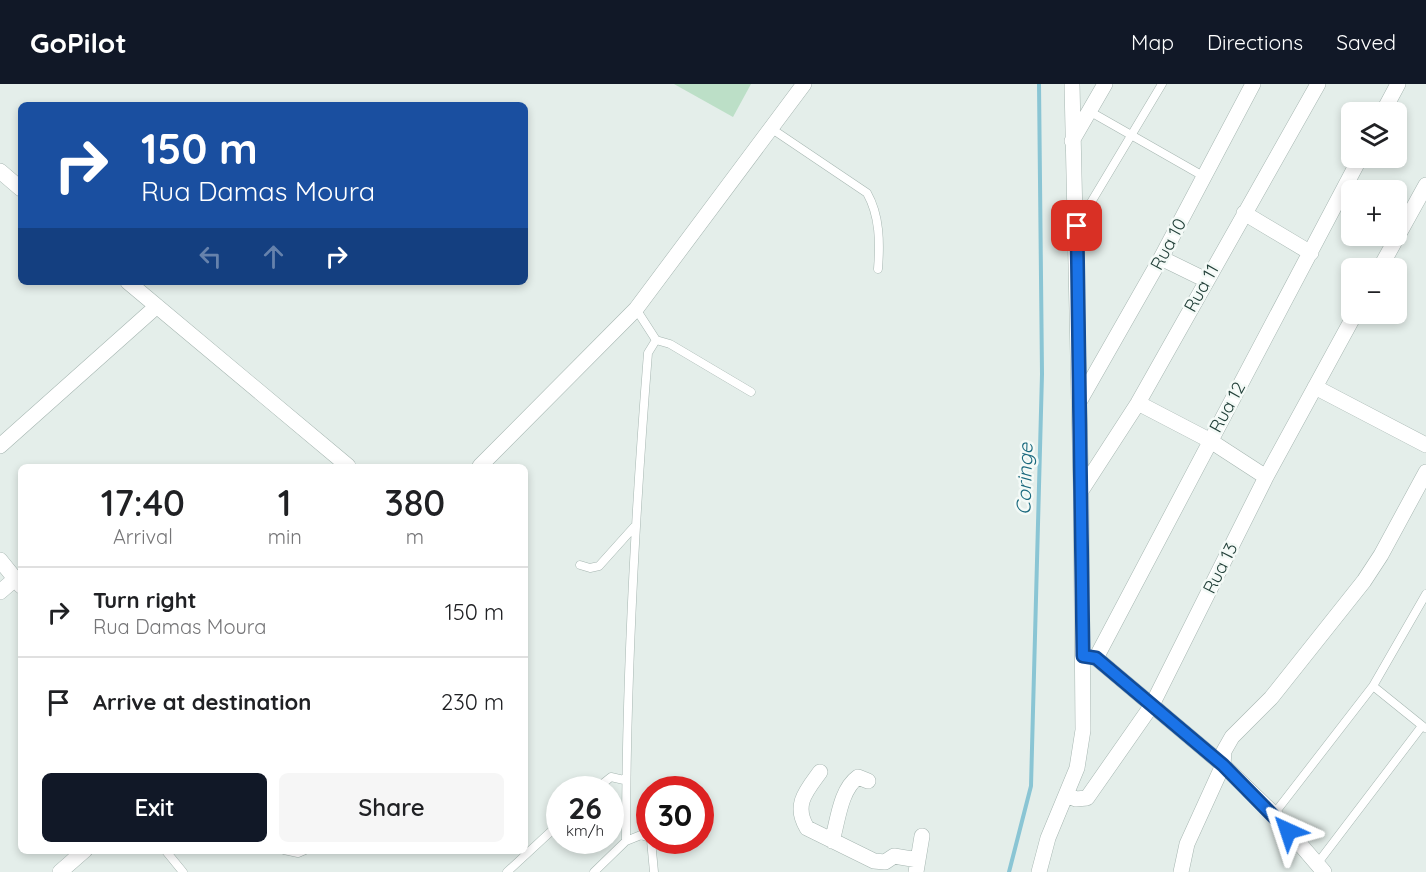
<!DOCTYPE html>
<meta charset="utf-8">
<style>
:root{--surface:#fff;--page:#f6f6f6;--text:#202124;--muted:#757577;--line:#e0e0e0;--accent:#111827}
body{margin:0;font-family:Quicksand,sans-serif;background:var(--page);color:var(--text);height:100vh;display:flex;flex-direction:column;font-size:22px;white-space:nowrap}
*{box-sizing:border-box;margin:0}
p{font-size:20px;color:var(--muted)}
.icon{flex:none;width:33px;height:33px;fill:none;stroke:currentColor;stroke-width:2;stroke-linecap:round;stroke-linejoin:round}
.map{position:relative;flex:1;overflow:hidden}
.sheet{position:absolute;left:18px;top:380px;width:510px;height:390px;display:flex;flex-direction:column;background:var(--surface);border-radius:9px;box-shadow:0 3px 9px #0003}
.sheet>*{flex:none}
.banner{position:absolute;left:18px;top:18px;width:510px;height:183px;border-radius:9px;box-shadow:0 3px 9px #0003;background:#1a4fa0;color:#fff;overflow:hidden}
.controls{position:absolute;left:1341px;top:18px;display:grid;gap:12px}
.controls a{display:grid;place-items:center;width:66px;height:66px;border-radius:9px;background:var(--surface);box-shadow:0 3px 9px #0003;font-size:30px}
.speed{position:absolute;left:546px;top:692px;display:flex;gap:12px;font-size:30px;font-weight:700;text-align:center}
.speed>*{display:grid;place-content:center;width:78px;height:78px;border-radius:50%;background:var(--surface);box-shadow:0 3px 9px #0003;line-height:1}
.speed small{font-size:15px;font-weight:400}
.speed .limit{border:9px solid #d22;background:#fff;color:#111}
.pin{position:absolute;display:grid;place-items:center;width:51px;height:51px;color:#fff;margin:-26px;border-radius:12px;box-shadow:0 3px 9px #0006}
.me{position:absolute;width:66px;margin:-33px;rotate:318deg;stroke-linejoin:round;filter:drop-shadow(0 0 4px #0008)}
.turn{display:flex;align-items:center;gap:21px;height:126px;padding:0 24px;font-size:27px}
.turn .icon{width:78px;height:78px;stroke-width:2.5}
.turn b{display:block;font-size:42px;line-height:51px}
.lanes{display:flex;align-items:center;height:57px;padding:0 24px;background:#0003;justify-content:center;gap:30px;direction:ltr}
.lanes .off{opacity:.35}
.eta{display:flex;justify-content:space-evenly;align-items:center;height:102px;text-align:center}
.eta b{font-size:36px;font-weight:600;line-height:42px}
.cta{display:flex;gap:12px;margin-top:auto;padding:12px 24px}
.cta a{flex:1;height:69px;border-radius:9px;background:var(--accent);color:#fff;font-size:24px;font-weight:600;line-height:69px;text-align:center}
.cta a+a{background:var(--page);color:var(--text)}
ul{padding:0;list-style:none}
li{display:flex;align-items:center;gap:18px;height:90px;padding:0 24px;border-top:2px solid var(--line)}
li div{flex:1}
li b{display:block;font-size:22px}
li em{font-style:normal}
header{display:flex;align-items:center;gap:36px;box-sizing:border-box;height:84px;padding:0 30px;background:var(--accent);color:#fff}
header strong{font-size:28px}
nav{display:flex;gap:33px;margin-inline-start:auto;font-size:21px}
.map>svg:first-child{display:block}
.green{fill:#bcdfc7}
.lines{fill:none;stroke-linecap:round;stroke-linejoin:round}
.stream{stroke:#8ac5d4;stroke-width:4}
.lane-casing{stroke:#a6b6b1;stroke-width:9}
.street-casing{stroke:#a6b6b1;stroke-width:16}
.lane{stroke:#fff;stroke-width:8}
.street{stroke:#fff;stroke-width:15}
.route-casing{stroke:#114b97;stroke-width:15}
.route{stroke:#1a73e8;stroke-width:10}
.labels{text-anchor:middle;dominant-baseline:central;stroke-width:5;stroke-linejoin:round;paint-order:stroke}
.street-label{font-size:18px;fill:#224039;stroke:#f4faf7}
.water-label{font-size:20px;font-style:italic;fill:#1a697e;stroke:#f4faf7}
</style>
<header>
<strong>GoPilot</strong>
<nav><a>Map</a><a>Directions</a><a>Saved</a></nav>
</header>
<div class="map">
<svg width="1426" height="788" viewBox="0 0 1426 788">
<rect width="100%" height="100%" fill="#e4eeea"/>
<path class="green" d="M674 0H751L733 33Z"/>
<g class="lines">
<path class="stream" d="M1009 788 1031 702 1042 290 1039 0"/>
<g class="lane-casing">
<path id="lane" d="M1089 27 1203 92
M772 45 867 109C880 132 880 159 878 185
M1078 140 1162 0
M636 225 656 256 670 260 751 308
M580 481 590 484 599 482 634 443
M1373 602 1425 644
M596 705 611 693 624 696
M1274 730 1373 602 1426 510
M651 756 654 788
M626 757 641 751 650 754
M165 766 183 788
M284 766 298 769 305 766
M1317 780 1422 642
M507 788 560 739
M594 788 626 757C626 594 635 432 648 269L656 256"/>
</g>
<g class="street-casing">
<path id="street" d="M1383 28 1398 0
M1072 57 1105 0
M0 87 21 105
M1244 129 1311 169
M1161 174 1206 196
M1380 184 1426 101
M128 198 348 382
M1315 303 1426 361
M1079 318 1161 174 1253 0
M1138 319 1209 356 1266 393
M0 362 157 222
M480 382 636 225 804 0
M1081 407 1138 319 1318 0
M0 476 21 502
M0 508 15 495
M1086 572 1096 574 1223 681 1274 730 1324 788
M1096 574 1360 74
M820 688C806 707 793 721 807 744L874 777 885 778 894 772 918 776
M1066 711 1076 715 1087 714 1152 621 1266 393 1355 230
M832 757C838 737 840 706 858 693L868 697
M60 788 85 766
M916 788 922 752
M1039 788 1048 754 1077 684 1083 646 1081 407 1072 0
M1181 788 1187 760 1223 681 1224 667 1232 653 1271 614 1364 497 1381 471 1426 388"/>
</g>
<use href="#lane" class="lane"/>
<use href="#street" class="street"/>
</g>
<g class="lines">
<g class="route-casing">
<path id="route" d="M1077 142 1083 572 1096 574 1223 681 1288 747"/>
</g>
<use href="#route" class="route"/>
</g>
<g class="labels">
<g class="street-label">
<text transform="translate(1168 160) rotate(-62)">Rua 10</text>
<text transform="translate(1201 204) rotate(-61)">Rua 11</text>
<text transform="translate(1227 323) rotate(-61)">Rua 12</text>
<text transform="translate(1220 484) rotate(-63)">Rua 13</text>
</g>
<g class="water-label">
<text transform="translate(1024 395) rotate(-88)">Coringe</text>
</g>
</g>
</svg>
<div class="controls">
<a><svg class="icon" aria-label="layers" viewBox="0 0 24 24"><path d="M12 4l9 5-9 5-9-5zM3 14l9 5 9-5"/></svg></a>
<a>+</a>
<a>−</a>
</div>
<div class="speed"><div>26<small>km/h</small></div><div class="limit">30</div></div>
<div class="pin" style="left:1077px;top:142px;background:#d93025"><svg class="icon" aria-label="arrive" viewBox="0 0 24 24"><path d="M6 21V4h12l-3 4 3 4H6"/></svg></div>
<svg class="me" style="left:1288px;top:747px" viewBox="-20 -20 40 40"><path d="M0-17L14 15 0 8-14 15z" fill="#1a73e8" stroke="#fff" stroke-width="4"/></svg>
<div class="banner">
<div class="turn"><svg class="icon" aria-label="right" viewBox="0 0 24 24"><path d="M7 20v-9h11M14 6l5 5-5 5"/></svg><div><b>150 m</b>Rua Damas Moura</div></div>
<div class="lanes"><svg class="icon off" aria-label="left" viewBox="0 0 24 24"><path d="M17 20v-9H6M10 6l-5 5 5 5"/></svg><svg class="icon off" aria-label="ahead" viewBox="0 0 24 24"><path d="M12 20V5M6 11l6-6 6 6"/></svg><svg class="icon" aria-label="right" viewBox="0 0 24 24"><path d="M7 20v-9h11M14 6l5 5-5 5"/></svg></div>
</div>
<section class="sheet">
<div class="eta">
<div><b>17:40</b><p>Arrival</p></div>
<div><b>1</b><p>min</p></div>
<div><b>380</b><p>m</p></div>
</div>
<ul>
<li><svg class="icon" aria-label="right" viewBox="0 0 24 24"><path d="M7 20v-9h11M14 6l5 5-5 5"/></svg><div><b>Turn right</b><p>Rua Damas Moura</p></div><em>150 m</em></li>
<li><svg class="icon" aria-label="arrive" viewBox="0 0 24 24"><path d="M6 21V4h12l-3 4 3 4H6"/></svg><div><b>Arrive at destination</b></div><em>230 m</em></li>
</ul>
<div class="cta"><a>Exit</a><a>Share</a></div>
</section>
</div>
